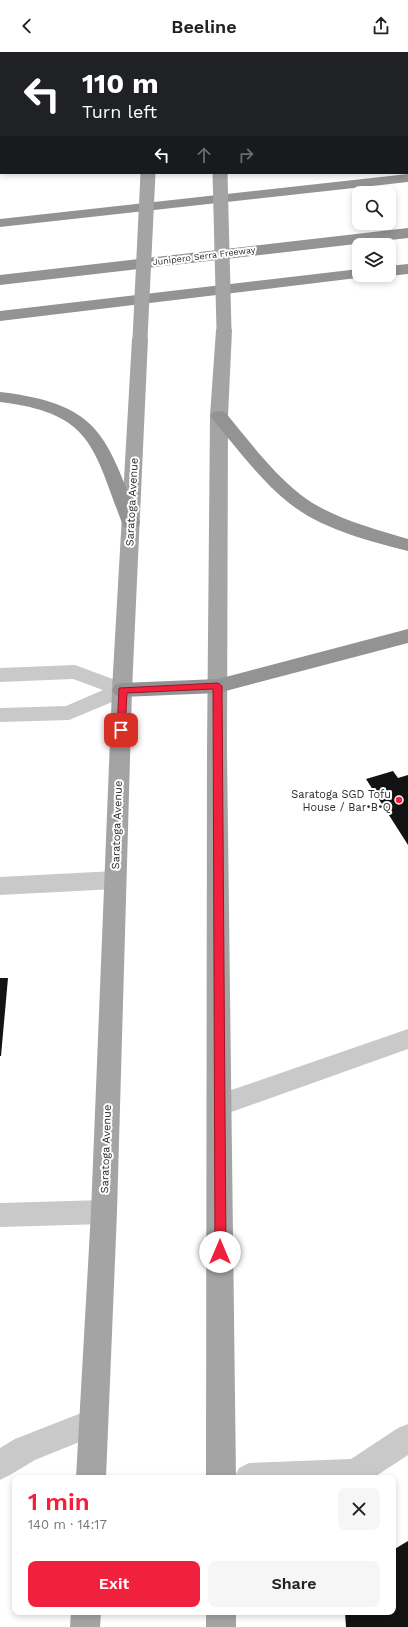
<!DOCTYPE html>
<meta charset="utf-8">
<style>
:root{--surface:#fff;--page:#f6f6f6;--text:#222;--muted:#767676;--accent:#f1203c}
body{margin:0;font-family:"Work Sans",sans-serif;background:var(--page);color:var(--text);height:100vh;display:flex;flex-direction:column;font-size:15px;white-space:nowrap}
*{box-sizing:border-box;margin:0}
p{font-size:13px;color:var(--muted)}
.icon{flex:none;width:22px;height:22px;fill:none;stroke:currentColor;stroke-width:2;stroke-linecap:round;stroke-linejoin:round}
.map{position:relative;flex:1;overflow:hidden}
.panel{position:absolute;left:12px;top:1423px;width:384px;height:140px;display:flex;flex-direction:column;background:var(--surface);border-radius:8px;box-shadow:0 2px 6px #0003}
.panel>*{flex:none}
.banner{position:absolute;left:0px;top:0px;width:408px;height:122px;box-shadow:0 2px 6px #0003;background:#202124;color:#fff;overflow:hidden}
.controls{position:absolute;left:352px;top:134px;display:grid;gap:8px}
.controls a{display:grid;place-items:center;width:44px;height:44px;border-radius:8px;background:var(--surface);box-shadow:0 2px 6px #0003;font-size:20px}
.pin{position:absolute;display:grid;place-items:center;width:34px;height:34px;color:#fff;margin:-17px;border-radius:8px;box-shadow:0 2px 6px #0006}
.me{position:absolute;width:44px;margin:-22px;rotate:0deg;stroke-linejoin:round;filter:drop-shadow(0 0 3px #0008)}
.turn{display:flex;align-items:center;gap:14px;height:84px;padding:0 16px;font-size:18px}
.turn .icon{width:52px;height:52px;stroke-width:2.5}
.turn b{display:block;font-size:28px;line-height:34px}
.lanes{display:flex;align-items:center;height:38px;padding:0 16px;background:#0003;justify-content:center;gap:20px;direction:ltr}
.lanes .off{opacity:.35}
.round{display:grid;place-items:center;flex:none;width:42px;height:42px;border-radius:8px;background:var(--page)}
.summary{display:flex;align-items:center;justify-content:space-between;height:68px;padding:0 16px}
h1{font-size:24px;font-weight:600;line-height:30px;color:var(--accent)}
.action{display:flex;gap:8px;margin-top:auto;padding:8px 16px}
.action a{flex:1;height:46px;border-radius:8px;background:var(--accent);color:#fff;font-size:16px;font-weight:600;line-height:46px;text-align:center}
.action a+a{background:var(--page);color:var(--text)}
header{display:flex;justify-content:space-between;align-items:center;height:52px;padding:0 16px;background:var(--surface);font-size:18px;font-weight:600}
.map>svg:first-child{display:block}
.building{fill:#131313}
.lines{fill:none;stroke-linecap:round;stroke-linejoin:round}
.minor{fill:#c9c9c9;fill-rule:evenodd}
.major{fill:#a4a4a4;fill-rule:evenodd}
.highway{fill:#939393;fill-rule:evenodd}
.major-bridge{stroke:#a4a4a4;stroke-width:15}
.route{fill:#f1203c;stroke:#9d1527}
.poi-dot{fill:#f1203c;stroke:#fff;stroke-width:1.5}
.labels{text-anchor:middle;dominant-baseline:central;stroke-width:4;stroke-linejoin:round;paint-order:stroke}
.far-street-label{font-size:9px;fill:#2c2c2c;stroke:#fff}
.street-label{font-size:11px;fill:#2c2c2c;stroke:#fff}
.poi-label{font-size:11px;fill:#2c2c2c;stroke:#fff;text-anchor:end}
</style>
<header><svg class="icon" aria-label="back" viewBox="0 0 24 24"><path d="M15 5l-7 7 7 7"/></svg>Beeline<svg class="icon" aria-label="share" viewBox="0 0 24 24"><path d="M12 15V3M7 8l5-5 5 5M5 13v7h14v-7"/></svg></header>
<div class="map">
<svg width="408" height="1575" viewBox="0 0 408 1575">
<rect width="100%" height="100%" fill="#fff"/>
<path class="building" d="M393 719 398 726 408 723V793L366 727Z
M0 926H8L1 1004H0Z
M408 1489V1575H346L345 1560H393V1498Z"/>
<g class="lines">
<path class="minor" d="M75 613 129 633 132 638 129 643 69 668 0 670V656L66 654 103 638 73 627 0 630V616Z
M115 819 123 822 126 828 123 834 115 837 0 843V825Z
M408 977V997L220 1064 211 1061 207 1053 211 1045Z
M104 1148 113 1152 117 1160 113 1168 104 1172 0 1175V1151Z
M94 1356 104 1360 108 1370 104 1380 35 1408 10 1423 0 1428V1396L15 1387Z
M408 1372V1403L373 1426H234L239 1416 249 1411 351 1407 398 1376Z"/>
<path class="major" d="M147 0H161V1H147Z
M206 0H220V1H206Z
M224 273 230 275 232 278 228 364 227 698 236 1426H206L207 698 210 364 216 278 218 275Z
M140 282 146 284 148 287 132 638 117 1160 106 1426H76L91 1160 112 638 132 287 134 284Z
M71 1560H101L100 1575H70Z
M206 1560H236V1575H206Z"/>
<path class="highway" d="M407 44H408L407 53Z
M0 81H1V89H0Z
M408 122V130L0 175V167Z
M408 176V186L0 233V223Z
M408 212V222L389 224 386 223H389V214Z
M359 217V223H366L365 225 0 269V259Z
M0 340C102 352 106 385 140 471L138 475 131 477 124 475 122 471C93 395 92 361 0 350Z
M219 359 225 360C249 389 272 420 301 443 329 465 374 477 408 487V499C369 489 321 477 289 451 260 428 237 396 213 368L210 364 213 360Z
M408 577V591L218 641 122 645 115 643 112 638 115 633 122 631 218 627Z"/>
<path class="major-bridge" d="M220 121 224 278
M140 287 148 121"/>
</g>
<path class="route" d="M218 631 222 634 226 1200 224 1204 220 1205 216 1204 215 1200 213 637 127 641 125 678 121 681 117 678 119 636Z"/>
<circle class="poi-dot" cx="399" cy="748" r="4"/>
<g class="labels">
<g class="far-street-label">
<text transform="translate(204 204) rotate(-7)">Junipero Serra Freeway</text>
</g>
<g class="street-label">
<text transform="translate(132 450) rotate(-87)">Saratoga Avenue</text>
<text transform="translate(117 773) rotate(-88)">Saratoga Avenue</text>
<text transform="translate(106 1097) rotate(-88)">Saratoga Avenue</text>
</g>
<g class="poi-label">
<text x="391" y="742">Saratoga SGD Tofu<tspan x="391" dy="13">House / Bar•B•Q</tspan></text>
</g>
</g>
</svg>
<div class="controls">
<a><svg class="icon" aria-label="search" viewBox="0 0 24 24"><circle cx="10" cy="10" r="6"/><path d="M15 15l6 6"/></svg></a>
<a><svg class="icon" aria-label="layers" viewBox="0 0 24 24"><path d="M12 4l9 5-9 5-9-5zM3 14l9 5 9-5"/></svg></a>
</div>
<div class="pin" style="left:121px;top:678px;background:#d93025"><svg class="icon" aria-label="arrive" viewBox="0 0 24 24"><path d="M6 21V4h12l-3 4 3 4H6"/></svg></div>
<svg class="me" style="left:220px;top:1200px" viewBox="-20 -20 40 40"><circle r="19" fill="#fff"/><path d="M0-13L10 11 0 6-10 11z" fill="#f1203c"/></svg>
<div class="banner">
<div class="turn"><svg class="icon" aria-label="left" viewBox="0 0 24 24"><path d="M17 20v-9H6M10 6l-5 5 5 5"/></svg><div><b>110 m</b>Turn left</div></div>
<div class="lanes"><svg class="icon" aria-label="left" viewBox="0 0 24 24"><path d="M17 20v-9H6M10 6l-5 5 5 5"/></svg><svg class="icon off" aria-label="ahead" viewBox="0 0 24 24"><path d="M12 20V5M6 11l6-6 6 6"/></svg><svg class="icon off" aria-label="right" viewBox="0 0 24 24"><path d="M7 20v-9h11M14 6l5 5-5 5"/></svg></div>
</div>
<section class="panel">
<div class="summary"><div><h1>1 min</h1><p>140 m · 14:17</p></div><a class="round"><svg class="icon" aria-label="close" viewBox="0 0 24 24"><path d="M6 6l12 12M18 6L6 18"/></svg></a></div>
<div class="action"><a>Exit</a><a>Share</a></div>
</section>
</div>
